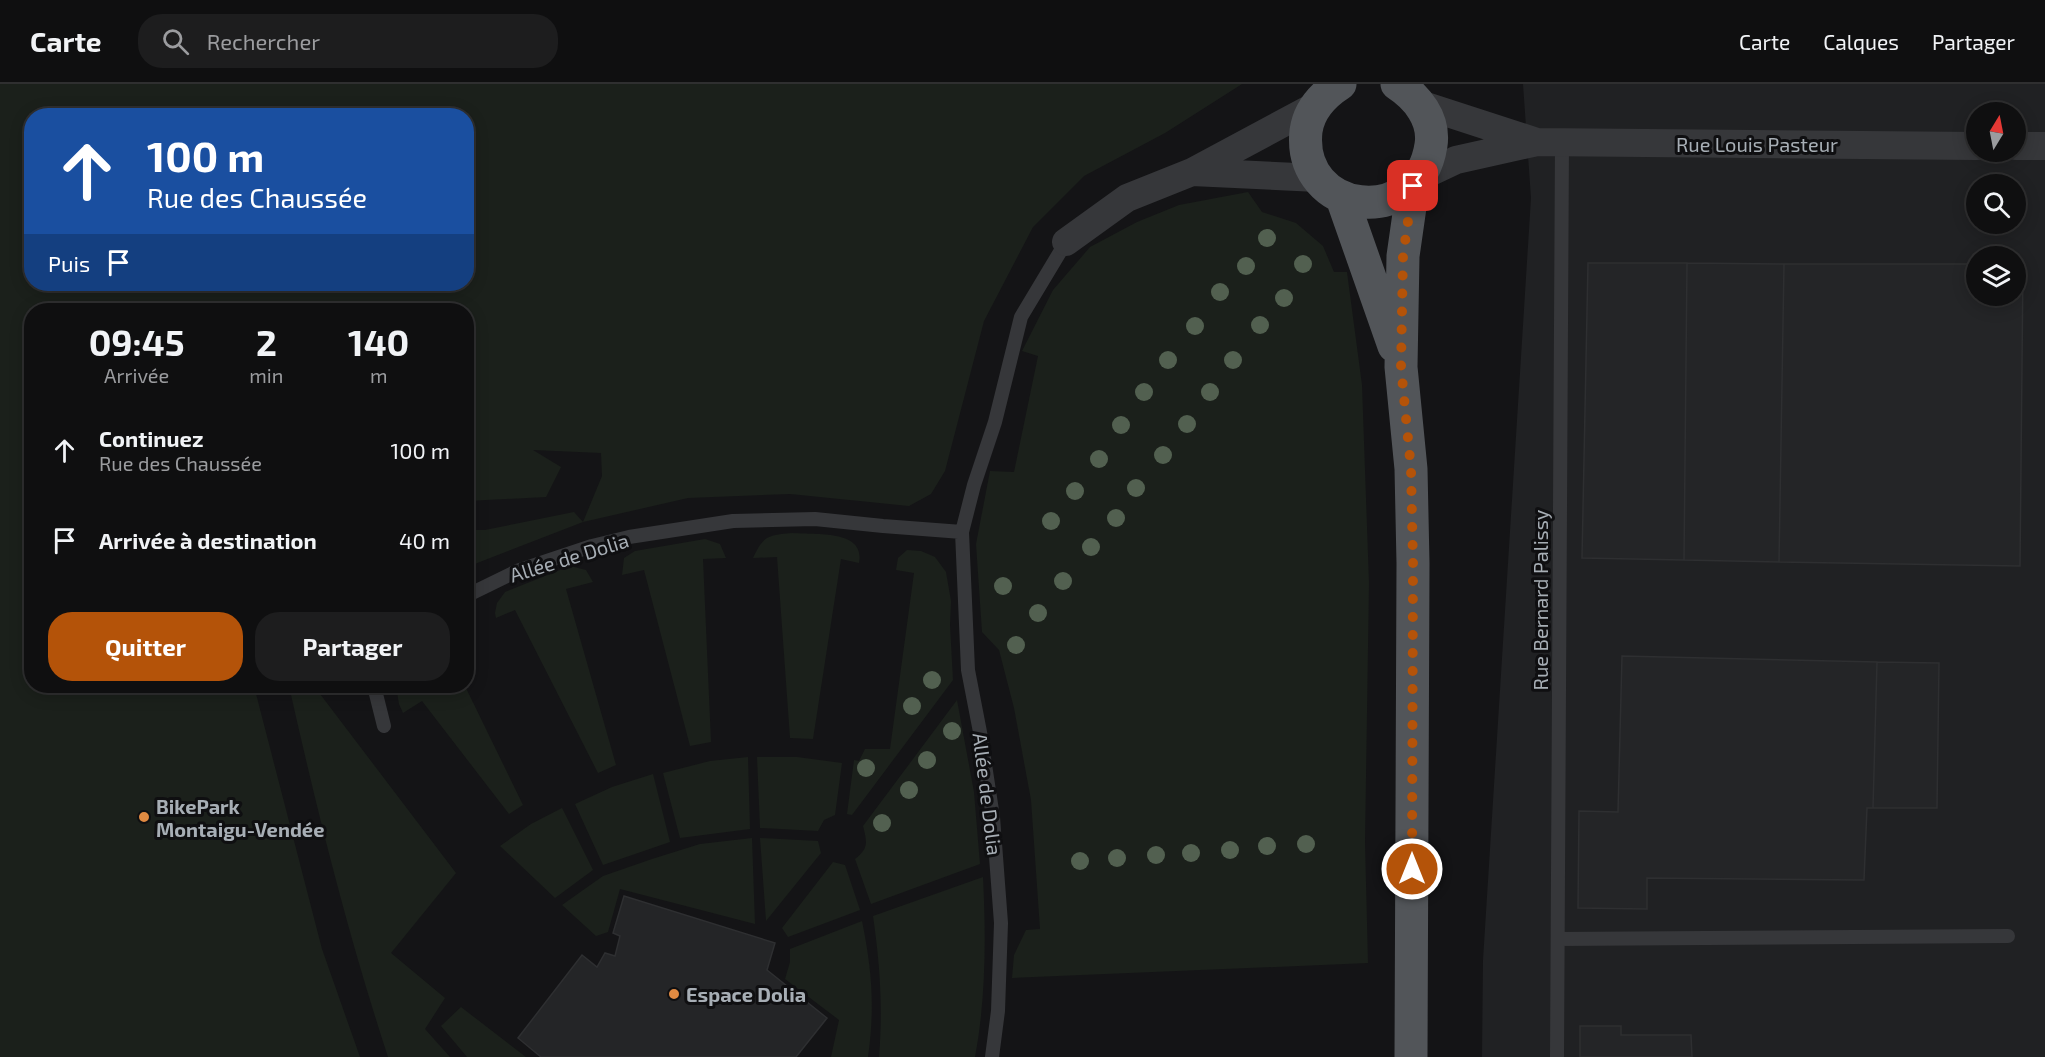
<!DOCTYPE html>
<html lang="fr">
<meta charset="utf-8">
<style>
:root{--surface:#0f0f10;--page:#1d1d1e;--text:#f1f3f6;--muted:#9b9c9f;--line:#2f2f30;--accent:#b45309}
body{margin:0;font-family:"Exo 2",sans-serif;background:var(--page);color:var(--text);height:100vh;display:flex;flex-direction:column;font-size:22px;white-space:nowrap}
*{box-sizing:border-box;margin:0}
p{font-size:20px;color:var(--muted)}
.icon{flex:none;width:33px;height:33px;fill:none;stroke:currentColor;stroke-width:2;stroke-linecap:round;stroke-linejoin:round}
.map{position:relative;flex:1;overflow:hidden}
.details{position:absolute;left:24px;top:219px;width:450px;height:390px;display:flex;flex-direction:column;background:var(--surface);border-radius:24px;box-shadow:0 3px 15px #0003,0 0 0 2px var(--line)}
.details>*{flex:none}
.top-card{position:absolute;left:24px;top:24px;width:450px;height:183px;border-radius:24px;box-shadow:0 3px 15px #0003,0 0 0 2px var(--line);background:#1a4fa0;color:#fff;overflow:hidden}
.needle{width:39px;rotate:10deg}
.tools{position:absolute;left:1966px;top:18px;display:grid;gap:12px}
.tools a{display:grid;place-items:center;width:60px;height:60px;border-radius:50%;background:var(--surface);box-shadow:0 3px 15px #0003,0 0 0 2px var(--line);font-size:30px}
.pin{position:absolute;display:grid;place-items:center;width:51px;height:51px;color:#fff;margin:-26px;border-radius:12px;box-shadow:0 3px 9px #0006}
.me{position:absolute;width:66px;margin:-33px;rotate:0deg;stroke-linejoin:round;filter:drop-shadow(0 0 4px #0008)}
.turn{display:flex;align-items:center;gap:21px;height:126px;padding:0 24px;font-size:27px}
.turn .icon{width:78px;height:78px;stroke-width:2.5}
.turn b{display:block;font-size:42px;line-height:51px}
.then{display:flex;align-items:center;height:57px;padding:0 24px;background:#0003;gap:12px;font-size:22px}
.eta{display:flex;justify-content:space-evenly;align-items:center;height:102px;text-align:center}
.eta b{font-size:36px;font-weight:700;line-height:42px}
.button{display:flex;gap:12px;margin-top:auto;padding:12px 24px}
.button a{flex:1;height:69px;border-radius:24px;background:var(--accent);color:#fff;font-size:24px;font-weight:700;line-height:69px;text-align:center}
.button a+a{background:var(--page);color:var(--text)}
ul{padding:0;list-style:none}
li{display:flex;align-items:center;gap:18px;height:90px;padding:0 24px}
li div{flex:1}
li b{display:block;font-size:22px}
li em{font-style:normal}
header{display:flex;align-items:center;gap:36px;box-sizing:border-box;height:84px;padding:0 30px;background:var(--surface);border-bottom:2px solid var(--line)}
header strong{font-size:28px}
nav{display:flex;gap:33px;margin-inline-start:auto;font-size:21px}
.search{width:420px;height:54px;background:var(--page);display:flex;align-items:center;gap:15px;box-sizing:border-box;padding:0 21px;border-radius:24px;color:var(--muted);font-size:22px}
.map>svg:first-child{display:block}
.built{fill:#202123;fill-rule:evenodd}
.green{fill:#1b201b;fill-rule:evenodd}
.building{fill:#242527;stroke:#2e2f31;stroke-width:1.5}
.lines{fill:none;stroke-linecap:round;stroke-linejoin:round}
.lane{stroke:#36373a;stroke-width:14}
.street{stroke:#36373a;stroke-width:28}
.primary{stroke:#525559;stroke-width:33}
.tree{fill:#526050}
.route{stroke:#b45309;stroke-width:10;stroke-dasharray:0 18}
.poi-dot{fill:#e08a42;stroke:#0f0f11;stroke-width:2}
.labels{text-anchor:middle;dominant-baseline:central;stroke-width:6;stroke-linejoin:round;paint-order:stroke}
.street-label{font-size:20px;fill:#a7aeb5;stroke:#0f0f11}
.poi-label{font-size:20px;font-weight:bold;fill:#a7aeb5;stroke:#0f0f11;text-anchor:start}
</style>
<header>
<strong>Carte</strong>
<div class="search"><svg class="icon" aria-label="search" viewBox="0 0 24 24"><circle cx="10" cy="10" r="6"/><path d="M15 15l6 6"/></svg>Rechercher</div>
<nav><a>Carte</a><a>Calques</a><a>Partager</a></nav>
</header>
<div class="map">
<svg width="2045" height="973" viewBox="0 0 2045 973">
<rect width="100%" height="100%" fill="#141416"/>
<path class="built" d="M1523 0H2045V973H1482L1483 876 1531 114ZM1977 28H2016V68H1977ZM1977 100H2016V140H1977ZM1977 172H2016V212H1977Z"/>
<path class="green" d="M0 0H1242L1165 49 1084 92 1033 143 984 237 945 387 931 410 909 422 790 410 688 414 583 438 467 483V446H485L574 428 583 438 602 392 601 369 533 366 561 383 546 413 467 417 466 226H32V602H254L322 865 360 973H0ZM32 32H466V200H32Z
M1248 108 1262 128 1296 139 1323 162 1334 188H1347L1362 301 1369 499 1365 758 1368 879 1012 894 1014 871 1026 846 1040 845 1031 716 1014 624 999 566 982 548 976 460 990 387 1014 388 1038 272 1022 267 1053 206 1090 163 1137 138 1179 121Z
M792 449C814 451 866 445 859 479L841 475 813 655 790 654 777 473 753 474C763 452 768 451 792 449Z
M705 455 720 460 726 474 703 475 711 658 690 662 644 486 622 491 624 474 635 467Z
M907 466 921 467 935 473 946 488 951 517 950 541 953 596 852 731 847 730 854 676 859 677 865 665H890L914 489 896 486 898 474Z
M570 482 586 486 593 498 566 505 616 681 598 689 515 526 496 534 495 529 497 519 505 508Z
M289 602H314L456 789 391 869 445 914 425 945 450 973H388C348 851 317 727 289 602Z
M396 602H465L523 721 509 730 422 617 403 629 399 620Z
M957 616 974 708 980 780 871 820 855 775C869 764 867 758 863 742Z
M748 673 750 745 680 754 663 689 710 677Z
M757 673H797L842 679 835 731 824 736 818 747 760 744Z
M653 690 670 758 603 781 575 720 612 703Z
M562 724 593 786 555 814 500 762 531 740Z
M752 754 755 840 620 805 608 848 596 852 562 821 603 792 652 775 700 760Z
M760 754 818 757 821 769 766 837Z
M833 778 845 781 860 826 788 853 782 844Z
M983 793C986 852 986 915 975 973H879C883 923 880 881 873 832Z
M862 837C872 886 875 923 868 973H831L839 936 785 895 790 878V865Z
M461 923 526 973H467L441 942Z"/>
<path class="building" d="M1588 179H1687L1684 476 1582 474Z
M1687 179 1784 180 1779 478 1684 476Z
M1784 180H1977V212H2016V180H2023L2020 482 1779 478Z
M1622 572 1877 578 1873 724H1867L1864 796 1647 794V825L1578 824 1579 727 1618 728Z
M1877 578 1939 579 1937 724H1873Z
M624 812 775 859 767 886 827 934 796 973H541L518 954 582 871 597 883 605 869 615 872 620 852 613 849Z
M1580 942H1621V951H1691L1692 973H1580Z"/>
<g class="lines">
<path class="lane" d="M962 448 968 586 980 648 993 733 1001 839 998 927 992 973
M466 512 517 487 592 462 629 453 733 437 815 435 883 442 962 448 974 401 995 338 1021 233 1066 158
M374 602 384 642
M1558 855 2008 852
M1557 973 1562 58"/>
<path class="street" d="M1420 20 1537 58
M2016 62H2045
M1192 88 1318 94
M1420 93 1456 76 1537 58 1977 62
M1066 158 1127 114 1192 88 1315 22"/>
<path class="primary" d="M1340 0C1323 11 1309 26 1306 47 1297 131 1418 147 1431 61 1435 35 1417 13 1397 0
M1342 114 1394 262
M1411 973 1413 479 1411 385 1401 283 1403 172 1413 102"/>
</g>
<g class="tree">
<circle cx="1267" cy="154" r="9"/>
<circle cx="1303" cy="180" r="9"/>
<circle cx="1246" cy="182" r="9"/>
<circle cx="1220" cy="208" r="9"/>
<circle cx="1284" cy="214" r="9"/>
<circle cx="1260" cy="241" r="9"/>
<circle cx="1195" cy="242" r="9"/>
<circle cx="1168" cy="276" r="9"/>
<circle cx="1233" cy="276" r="9"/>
<circle cx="1144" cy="308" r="9"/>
<circle cx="1210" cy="308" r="9"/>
<circle cx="1187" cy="340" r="9"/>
<circle cx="1121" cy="341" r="9"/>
<circle cx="1163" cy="371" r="9"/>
<circle cx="1099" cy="375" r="9"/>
<circle cx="1136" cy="404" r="9"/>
<circle cx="1075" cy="407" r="9"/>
<circle cx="1116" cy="434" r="9"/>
<circle cx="1051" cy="437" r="9"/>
<circle cx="1091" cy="463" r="9"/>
<circle cx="1063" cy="497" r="9"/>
<circle cx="1003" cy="502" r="9"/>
<circle cx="1038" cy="529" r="9"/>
<circle cx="1016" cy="561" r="9"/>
<circle cx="932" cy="596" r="9"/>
<circle cx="912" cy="622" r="9"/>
<circle cx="952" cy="647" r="9"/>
<circle cx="927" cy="676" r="9"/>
<circle cx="866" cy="684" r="9"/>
<circle cx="909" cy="706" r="9"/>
<circle cx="882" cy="739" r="9"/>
<circle cx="1306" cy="760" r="9"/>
<circle cx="1267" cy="762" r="9"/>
<circle cx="1230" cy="766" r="9"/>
<circle cx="1191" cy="769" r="9"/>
<circle cx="1156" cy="771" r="9"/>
<circle cx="1117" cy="774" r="9"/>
<circle cx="1080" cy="777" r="9"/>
</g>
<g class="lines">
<path class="route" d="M1412 785 1413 479 1411 385 1401 283 1403 172 1413 102"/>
</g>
<g class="poi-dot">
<circle cx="144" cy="733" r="6"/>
<circle cx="674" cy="910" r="6"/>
</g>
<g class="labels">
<g class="street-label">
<text x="1757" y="60">Rue Louis Pasteur</text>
<text transform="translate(569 473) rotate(-17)">Allée de Dolia</text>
<text transform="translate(1540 516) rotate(-90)">Rue Bernard Palissy</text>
<text transform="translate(988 710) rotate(83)">Allée de Dolia</text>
</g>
<g class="poi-label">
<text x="156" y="722">BikePark<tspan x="156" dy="23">Montaigu-Vendée</tspan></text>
<text x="686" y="910">Espace Dolia</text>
</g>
</g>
</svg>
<div class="tools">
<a><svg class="needle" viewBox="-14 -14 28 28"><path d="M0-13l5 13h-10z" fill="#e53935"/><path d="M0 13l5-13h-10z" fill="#9b9c9f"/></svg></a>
<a><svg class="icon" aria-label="search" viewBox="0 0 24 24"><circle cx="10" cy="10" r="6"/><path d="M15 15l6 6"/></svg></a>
<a><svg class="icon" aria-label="layers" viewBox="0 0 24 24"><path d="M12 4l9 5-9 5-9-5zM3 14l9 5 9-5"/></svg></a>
</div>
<div class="pin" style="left:1413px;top:102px;background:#d93025"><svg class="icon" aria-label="arrive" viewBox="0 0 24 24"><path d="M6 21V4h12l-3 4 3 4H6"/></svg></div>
<svg class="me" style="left:1412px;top:785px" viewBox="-20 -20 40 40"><circle r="17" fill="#b45309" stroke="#fff" stroke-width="3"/><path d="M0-11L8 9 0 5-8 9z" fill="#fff"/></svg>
<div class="top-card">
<div class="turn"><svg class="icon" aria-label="ahead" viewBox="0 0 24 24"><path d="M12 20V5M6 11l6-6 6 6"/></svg><div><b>100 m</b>Rue des Chaussée</div></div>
<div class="then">Puis<svg class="icon" aria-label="arrive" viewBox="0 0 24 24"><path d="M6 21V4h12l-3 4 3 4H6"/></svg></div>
</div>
<section class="details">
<div class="eta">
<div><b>09:45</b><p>Arrivée</p></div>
<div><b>2</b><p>min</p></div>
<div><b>140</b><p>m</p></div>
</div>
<ul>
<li><svg class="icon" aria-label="ahead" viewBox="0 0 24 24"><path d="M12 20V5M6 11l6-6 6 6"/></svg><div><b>Continuez</b><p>Rue des Chaussée</p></div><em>100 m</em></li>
<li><svg class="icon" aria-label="arrive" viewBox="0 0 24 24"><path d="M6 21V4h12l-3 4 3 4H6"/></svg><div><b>Arrivée à destination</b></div><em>40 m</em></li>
</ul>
<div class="button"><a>Quitter</a><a>Partager</a></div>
</section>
</div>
